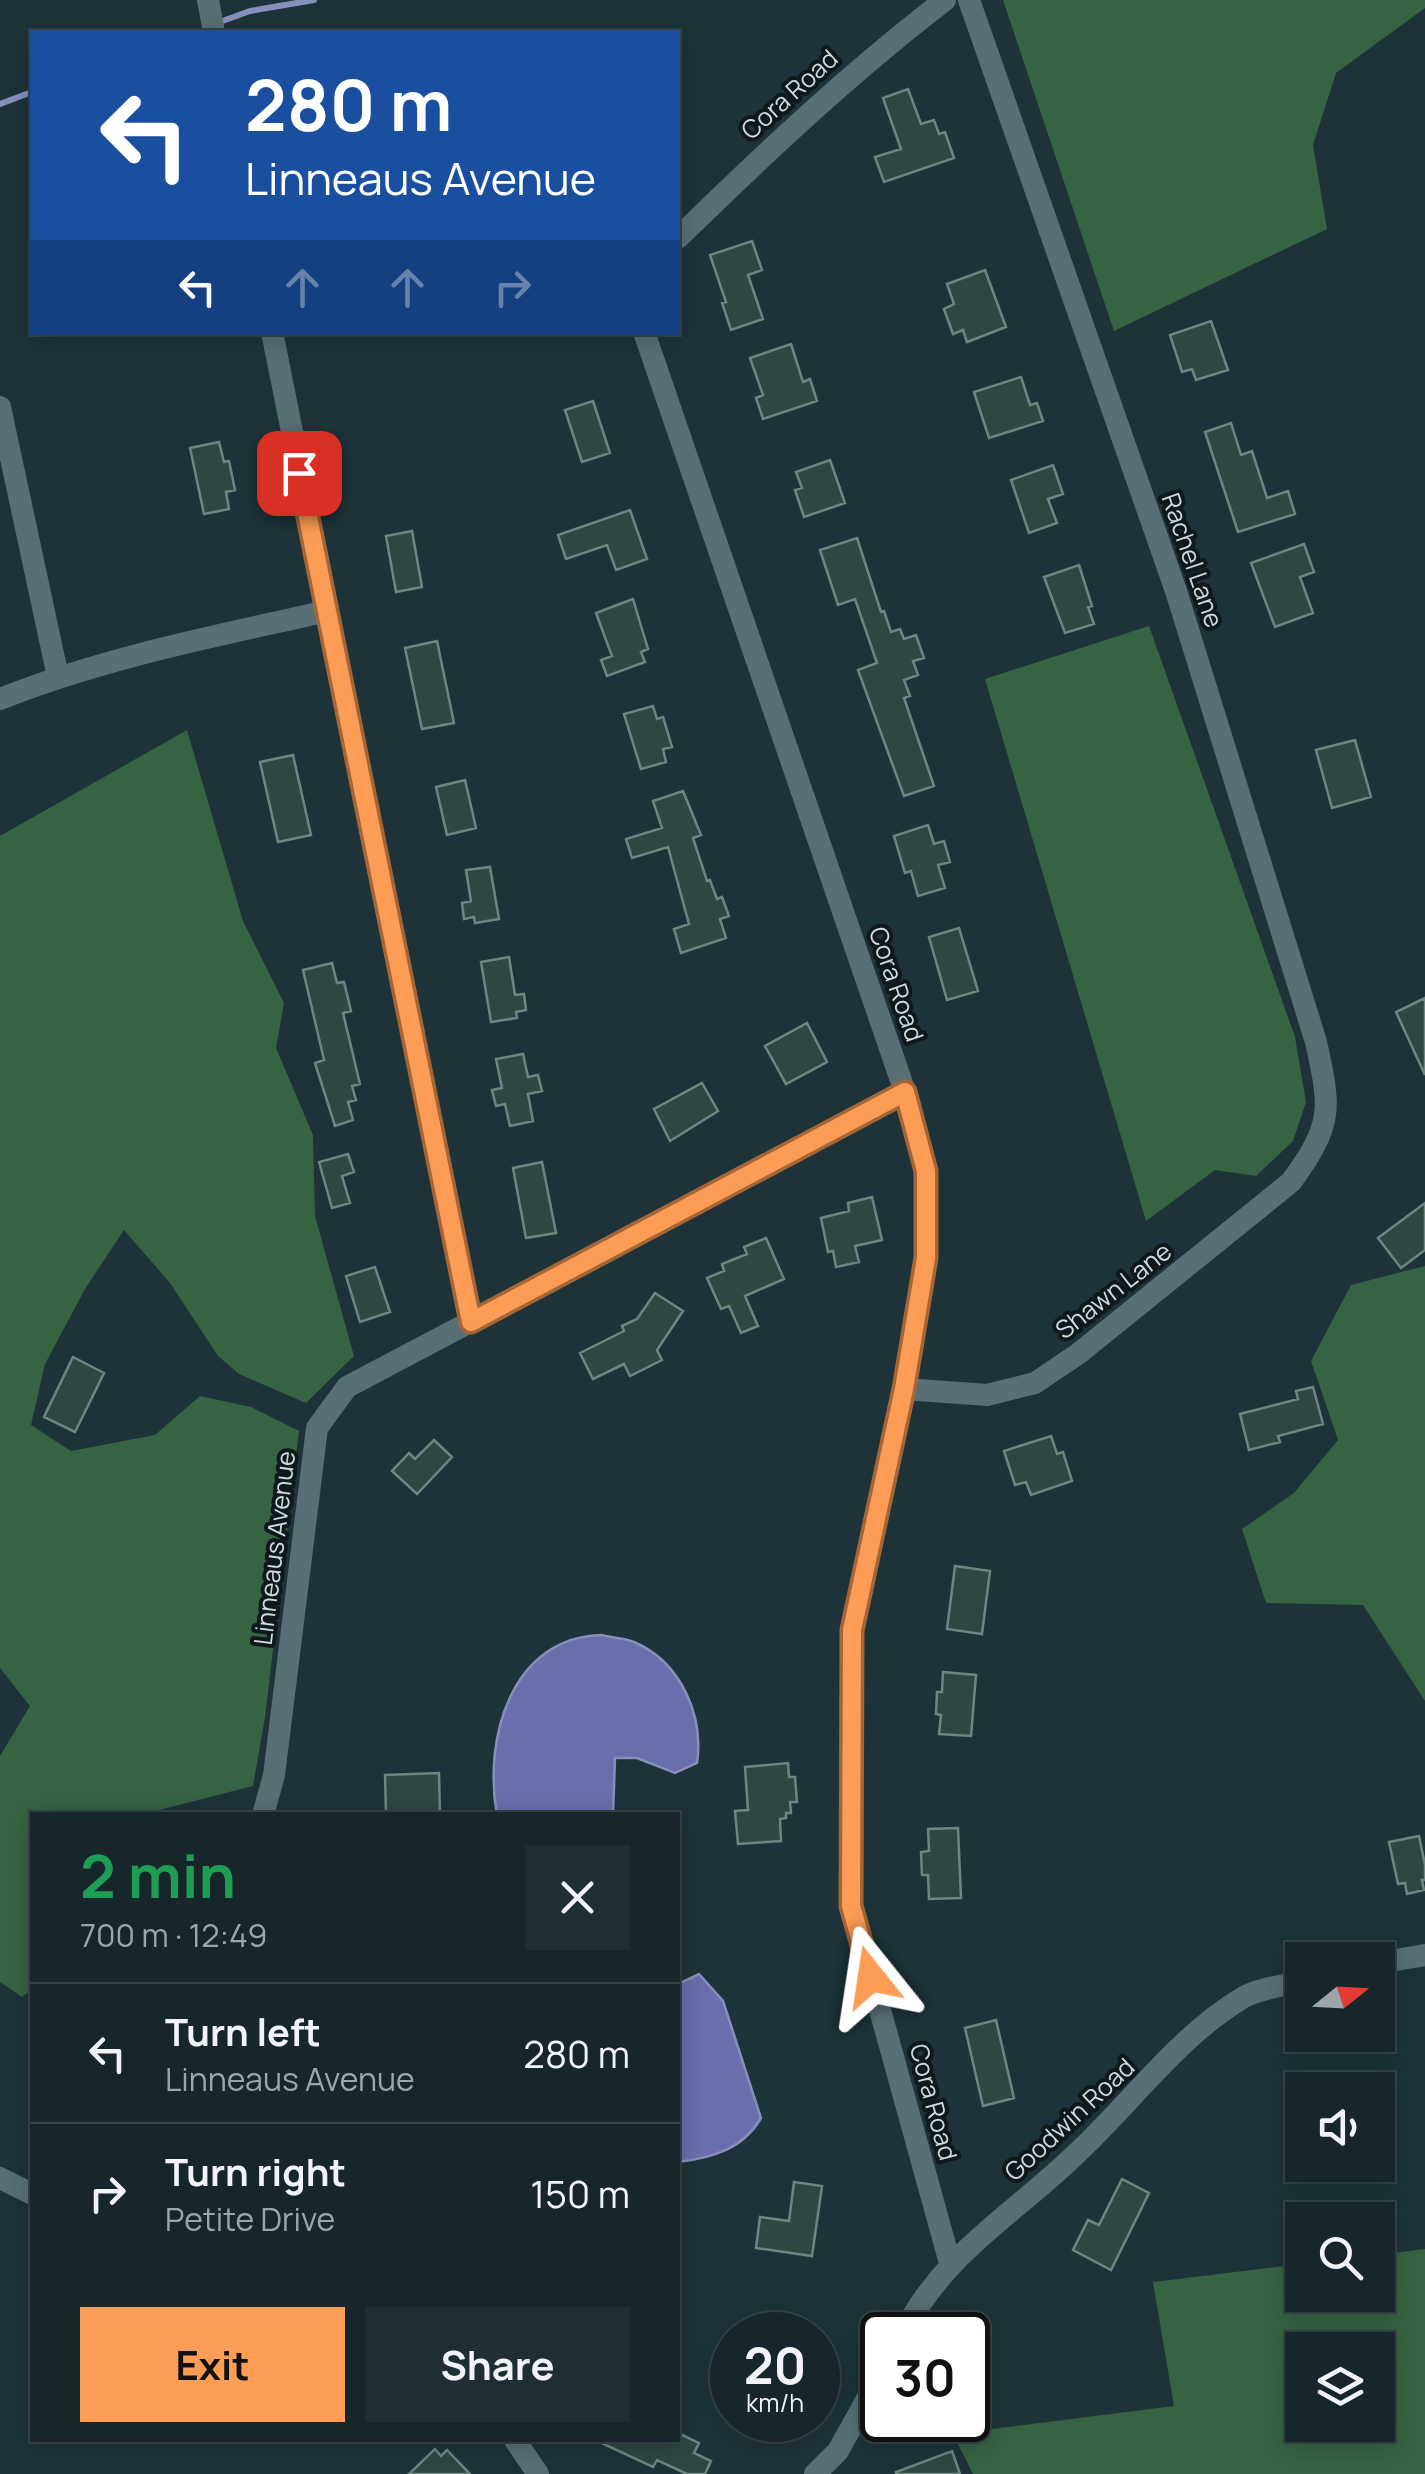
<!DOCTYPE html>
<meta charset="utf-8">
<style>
:root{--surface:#16262b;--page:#1f2e33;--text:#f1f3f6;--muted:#9ea5a9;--line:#354347;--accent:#fd9c55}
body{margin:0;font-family:Manrope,sans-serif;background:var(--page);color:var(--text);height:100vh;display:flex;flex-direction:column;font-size:38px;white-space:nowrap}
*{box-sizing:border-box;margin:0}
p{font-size:32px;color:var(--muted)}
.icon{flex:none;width:55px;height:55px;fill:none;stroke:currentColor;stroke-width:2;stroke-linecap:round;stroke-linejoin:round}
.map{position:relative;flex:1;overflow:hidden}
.side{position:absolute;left:30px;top:1812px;width:650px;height:630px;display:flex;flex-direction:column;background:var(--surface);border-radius:0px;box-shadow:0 5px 25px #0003,0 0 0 2px var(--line)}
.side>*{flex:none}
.hud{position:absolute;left:30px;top:30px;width:650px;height:305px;border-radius:0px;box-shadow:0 5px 25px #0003,0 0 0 2px var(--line);background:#1a4fa0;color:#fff;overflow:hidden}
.needle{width:65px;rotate:72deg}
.tools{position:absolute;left:1285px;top:1942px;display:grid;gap:20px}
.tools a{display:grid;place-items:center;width:110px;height:110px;border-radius:0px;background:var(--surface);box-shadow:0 5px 25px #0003,0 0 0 2px var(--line);font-size:50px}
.speed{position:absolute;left:710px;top:2312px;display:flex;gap:20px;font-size:50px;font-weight:700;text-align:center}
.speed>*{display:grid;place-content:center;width:130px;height:130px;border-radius:50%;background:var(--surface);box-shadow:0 5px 25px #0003,0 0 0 2px var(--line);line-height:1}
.speed small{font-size:25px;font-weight:400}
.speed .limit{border:5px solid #111;border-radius:15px;background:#fff;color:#111}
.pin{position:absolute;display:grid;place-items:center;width:85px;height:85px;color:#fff;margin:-42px;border-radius:20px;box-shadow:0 5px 15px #0006}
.me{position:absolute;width:110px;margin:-55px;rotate:345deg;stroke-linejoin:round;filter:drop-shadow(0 0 8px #0008)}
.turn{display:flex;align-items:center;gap:35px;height:210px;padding:0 50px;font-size:45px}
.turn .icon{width:130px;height:130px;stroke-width:2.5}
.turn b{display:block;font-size:70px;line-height:85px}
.lanes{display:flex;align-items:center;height:95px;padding:0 50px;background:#0003;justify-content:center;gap:50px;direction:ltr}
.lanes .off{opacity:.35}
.round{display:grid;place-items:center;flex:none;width:105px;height:105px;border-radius:0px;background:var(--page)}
.head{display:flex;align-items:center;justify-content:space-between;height:170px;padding:0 50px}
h1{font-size:60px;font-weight:700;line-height:75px;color:#1e9e55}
.primary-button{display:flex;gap:20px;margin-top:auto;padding:20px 50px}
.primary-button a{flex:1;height:115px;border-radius:0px;background:var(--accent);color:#111;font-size:40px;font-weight:700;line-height:115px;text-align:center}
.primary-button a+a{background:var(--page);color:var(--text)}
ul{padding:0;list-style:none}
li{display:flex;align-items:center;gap:30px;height:140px;padding:0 50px;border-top:2px solid var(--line)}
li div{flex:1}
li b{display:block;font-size:38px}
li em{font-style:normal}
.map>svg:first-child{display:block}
.green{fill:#366342;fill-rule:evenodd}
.water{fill:#696eac;stroke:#878fbb;stroke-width:2.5}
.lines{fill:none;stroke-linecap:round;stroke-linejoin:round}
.stream{stroke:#878fbb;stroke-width:6}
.building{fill:#2f4642;stroke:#6d8682;stroke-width:2.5}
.street{stroke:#586f76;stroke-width:22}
.route-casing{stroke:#a46537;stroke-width:25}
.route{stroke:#fd9c55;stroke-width:18}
.labels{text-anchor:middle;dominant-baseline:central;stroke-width:8;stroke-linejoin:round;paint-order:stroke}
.street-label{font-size:25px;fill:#cedbdf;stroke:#0f191b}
</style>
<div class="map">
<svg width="1425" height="2474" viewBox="0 0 1425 2474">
<rect width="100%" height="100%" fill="#1d3339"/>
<path class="green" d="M1003 0H1425V8L1336 73 1313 145 1327 229 1114 331Z
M1149 626 1295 1037 1306 1102 1293 1141 1256 1176 1215 1170 1146 1221 985 679Z
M187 730 243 921 284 1003 276 1048 313 1135 315 1216 354 1356 306 1403 239 1374 218 1356 170 1283 124 1230 85 1289 45 1364 31 1425 71 1451 155 1435 200 1396 251 1407 299 1431 265 1717 253 1786 155 1811 153 1815H32V1989L22 1997 0 1982V1756L30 1706 0 1668V836Z
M1425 1266V1701L1363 1605 1266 1603 1242 1529 1294 1493 1338 1440 1311 1361 1351 1285Z
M1425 2249V2474H973L953 2434 1174 2406 1153 2282 1302 2264V2295H1378V2255ZM1302 2350H1378V2425H1302Z"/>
<path class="water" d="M602 1635C612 1638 624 1638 634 1642 681 1662 704 1716 697 1763L675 1773 637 1758H615L613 1815H497C483 1739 511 1637 602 1635Z
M699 1974 723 2001 761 2118C743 2149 712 2158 678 2162V1984Z"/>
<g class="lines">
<path class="stream" d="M217 23 250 11 314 0
M0 104 32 92"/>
</g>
<path class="building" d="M908 89 921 124 934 120 939 134 945 132 954 158 884 182 875 157 901 149 883 98Z
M752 241 762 270 748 275 763 319 731 330 722 303 726 302 710 255Z
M985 270 1006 327 967 342 963 330 953 334 944 309 954 304 947 284Z
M1211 321 1228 370 1196 380 1192 369 1182 372 1170 335Z
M791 344 803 382 810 379 817 401 763 419 756 398 763 395 750 358Z
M1021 377 1030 405 1037 403 1043 421 989 438 974 392Z
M593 401 610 453 582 462 565 410Z
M1231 423 1241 455 1252 451 1267 498 1288 491 1295 514 1238 532 1205 432Z
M219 442 224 462 229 461 235 490 226 492 229 509 204 514 190 448Z
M830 460 845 503 804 517 795 490 802 488 796 472Z
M1053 465 1063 494 1048 499 1057 523 1029 533 1011 480Z
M630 510 647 559 616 570 607 545 566 559 558 535Z
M412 531 422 587 396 592 386 536Z
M857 538 881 612 884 611 891 632 900 629 904 639 916 635 924 658 913 661 918 675 904 680 910 696 904 698 934 786 904 796 858 670 877 663 855 599 838 605 820 550Z
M1304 544 1314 572 1300 577 1313 613 1275 627 1251 563Z
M1079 565 1092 606 1088 607 1094 624 1065 633 1044 577Z
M633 599 648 649 641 652 645 662 607 676 601 660 612 656 596 613Z
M437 641 454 723 422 729 405 648Z
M653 706 657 719 663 717 672 747 663 749 666 762 641 769 624 714Z
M1355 740 1371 797 1332 808 1316 750Z
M293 755 311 835 278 842 260 762Z
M465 780 476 828 447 835 436 787Z
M683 791 701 835 693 838 707 881 710 880 717 899 722 897 729 916 720 919 726 938 681 953 674 929 689 924 668 847 632 858 626 839 662 828 653 801Z
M928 825 934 844 944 841 950 862 938 865 945 888 918 896 911 871 905 873 894 836Z
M490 867 499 919 475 923 474 917 464 919 462 903 471 901 466 870Z
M959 928 978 991 947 1000 929 937Z
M509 957 515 995 524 994 526 1010 516 1012 517 1018 491 1022 481 962Z
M332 963 337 983 344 982 351 1011 343 1013 360 1084 352 1086 356 1100 348 1102 353 1120 335 1126 315 1063 324 1060 303 970Z
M1425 998V1075L1396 1012Z
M807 1023 827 1062 786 1084 765 1046Z
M523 1054 528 1077 538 1075 542 1091 528 1094 533 1121 510 1126 505 1104 496 1106 492 1090 502 1088 496 1059Z
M702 1083 718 1111 670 1141 654 1109Z
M348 1154 354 1172 342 1176 350 1203 332 1208 319 1162Z
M542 1162 556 1233 526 1238 513 1168Z
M872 1197 882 1240 855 1246 859 1262 836 1267 833 1251 828 1252 821 1218 849 1211 848 1203Z
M1425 1203V1250L1401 1268 1378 1238Z
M766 1238 784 1279 745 1296 758 1326 741 1333 729 1306 721 1309 707 1278 724 1271 722 1264 747 1254 744 1247Z
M375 1267 390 1312 360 1322 346 1276Z
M655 1293 683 1311 657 1350 662 1360 630 1376 624 1364 593 1379 580 1353 624 1331 622 1326 637 1319Z
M73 1357 104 1373 75 1432 44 1417Z
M1313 1387 1323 1424 1278 1436 1280 1442 1249 1450 1240 1414 1298 1399 1296 1391Z
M1051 1436 1057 1454 1063 1452 1072 1481 1031 1495 1026 1482 1015 1485 1004 1451Z
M434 1440 452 1457 417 1494 392 1471 409 1453 415 1459Z
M955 1566 990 1571 982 1634 947 1629Z
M943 1672 976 1675 971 1736 939 1734 941 1715 936 1714 937 1692H942Z
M788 1763 789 1777H795L797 1802H790L791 1813H786V1818L780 1819 781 1841 738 1844 735 1811 748 1810 745 1767Z
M439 1773 440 1815H386L385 1775Z
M958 1828 961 1898 929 1899 928 1875H922L921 1852 929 1851 928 1829Z
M1419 1836 1425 1865V1880H1422L1424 1890 1407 1894 1405 1883 1398 1884 1389 1842Z
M996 2020 1014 2098 983 2106 965 2028Z
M1122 2179 1149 2193 1111 2270 1073 2250 1088 2220 1099 2225Z
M794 2182 822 2186 812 2256 756 2248 760 2217 789 2221Z
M678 2433 699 2443 694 2453 711 2461 705 2474H687L657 2460 653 2467 595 2440H678Z
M435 2449 441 2456 447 2450 470 2474H409Z
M952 2451 960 2474H896V2472Z"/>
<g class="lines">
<path class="street" d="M208 0 214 32
M678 238C764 154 850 73 945 0
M272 332 471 1322
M644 332 905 1092 927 1171V1258L905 1389 853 1631 851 1905 950 2263
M0 407 58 677
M0 699C106 657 217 636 327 611
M905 1389 987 1395 1035 1383 1078 1354 1291 1182C1333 1124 1331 1110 1316 1042L1176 591 969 0
M263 1815 274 1775 317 1428 347 1387 905 1092
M1378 1963 1425 1955
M0 2178 32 2194
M902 2335C945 2251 1011 2217 1076 2154 1131 2103 1178 2036 1244 1997 1260 1988 1284 1986 1302 1981
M515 2440 538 2474
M815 2474 838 2451 882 2372"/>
</g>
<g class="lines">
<g class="route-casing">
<path id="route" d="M299 473 471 1322 905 1092 926 1171V1258L904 1389 852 1630 851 1906 871 1977"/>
</g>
<use href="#route" class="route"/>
</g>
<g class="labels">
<g class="street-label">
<text transform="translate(789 94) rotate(-42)">Cora Road</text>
<text transform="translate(1193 560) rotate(71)">Rachel Lane</text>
<text transform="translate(897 984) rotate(71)">Cora Road</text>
<text transform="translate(1113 1290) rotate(-38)">Shawn Lane</text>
<text transform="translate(274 1548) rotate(-83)">Linneaus Avenue</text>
<text transform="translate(934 2102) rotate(75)">Cora Road</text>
<text transform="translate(1069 2119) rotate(-43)">Goodwin Road</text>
</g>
</g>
</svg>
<div class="tools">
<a><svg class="needle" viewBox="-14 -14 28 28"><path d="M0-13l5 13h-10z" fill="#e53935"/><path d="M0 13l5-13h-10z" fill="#9ea5a9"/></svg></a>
<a><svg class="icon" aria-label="sound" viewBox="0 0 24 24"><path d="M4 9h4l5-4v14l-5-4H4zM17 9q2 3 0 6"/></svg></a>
<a><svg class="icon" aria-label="search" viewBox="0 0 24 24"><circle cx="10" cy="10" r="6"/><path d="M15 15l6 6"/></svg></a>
<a><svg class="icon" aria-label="layers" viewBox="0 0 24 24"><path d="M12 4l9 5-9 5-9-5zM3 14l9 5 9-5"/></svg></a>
</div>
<div class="speed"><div>20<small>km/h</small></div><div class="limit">30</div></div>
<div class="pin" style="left:299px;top:473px;background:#d93025"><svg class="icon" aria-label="arrive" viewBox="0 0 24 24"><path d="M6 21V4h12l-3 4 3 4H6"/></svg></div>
<svg class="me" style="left:871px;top:1977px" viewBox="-20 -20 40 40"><path d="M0-17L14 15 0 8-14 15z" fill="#fd9c55" stroke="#fff" stroke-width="4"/></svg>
<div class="hud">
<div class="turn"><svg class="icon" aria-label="left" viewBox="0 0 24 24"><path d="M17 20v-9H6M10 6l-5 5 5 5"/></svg><div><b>280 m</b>Linneaus Avenue</div></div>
<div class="lanes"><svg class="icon" aria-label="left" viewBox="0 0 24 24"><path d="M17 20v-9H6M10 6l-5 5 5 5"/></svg><svg class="icon off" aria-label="ahead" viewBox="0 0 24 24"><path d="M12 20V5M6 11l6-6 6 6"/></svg><svg class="icon off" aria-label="ahead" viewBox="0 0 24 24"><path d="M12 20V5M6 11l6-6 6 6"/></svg><svg class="icon off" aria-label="right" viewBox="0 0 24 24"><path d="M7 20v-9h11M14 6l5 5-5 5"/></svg></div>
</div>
<section class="side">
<div class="head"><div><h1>2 min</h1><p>700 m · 12:49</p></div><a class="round"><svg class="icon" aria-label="close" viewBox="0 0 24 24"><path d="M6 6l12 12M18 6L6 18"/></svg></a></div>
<ul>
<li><svg class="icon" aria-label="left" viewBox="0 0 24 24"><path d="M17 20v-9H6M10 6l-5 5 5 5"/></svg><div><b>Turn left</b><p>Linneaus Avenue</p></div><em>280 m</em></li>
<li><svg class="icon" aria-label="right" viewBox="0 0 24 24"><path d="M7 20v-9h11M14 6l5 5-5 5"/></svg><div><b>Turn right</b><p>Petite Drive</p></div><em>150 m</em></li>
</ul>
<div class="primary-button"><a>Exit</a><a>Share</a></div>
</section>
</div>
